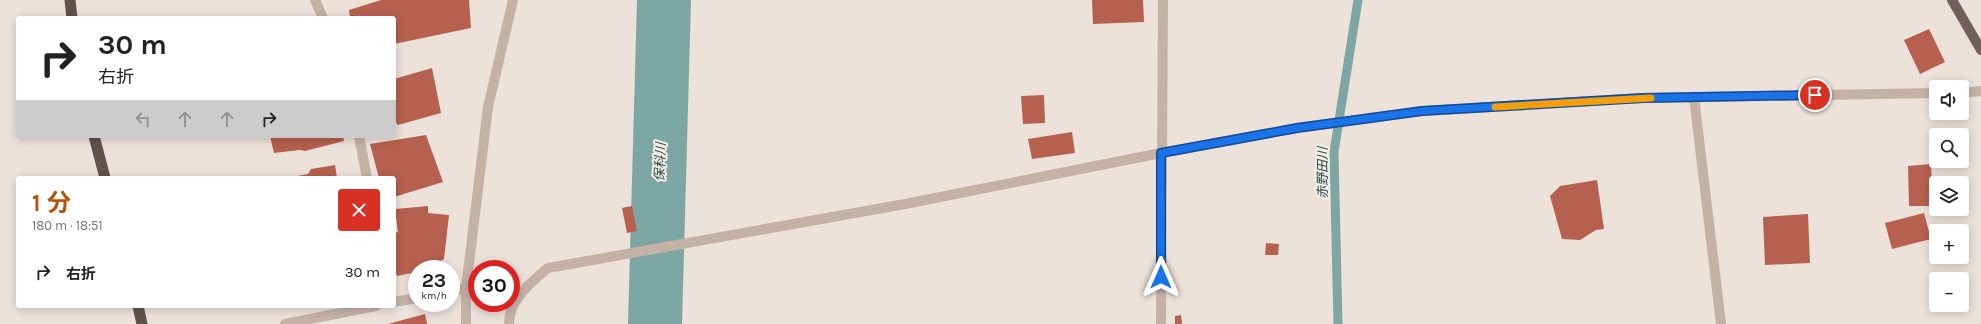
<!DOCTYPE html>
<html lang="ja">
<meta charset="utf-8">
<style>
:root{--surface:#fff;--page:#f2f2f2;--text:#222;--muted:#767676;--accent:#b45309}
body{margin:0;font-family:Karla,"Noto Sans JP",sans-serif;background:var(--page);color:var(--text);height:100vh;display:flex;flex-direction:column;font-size:15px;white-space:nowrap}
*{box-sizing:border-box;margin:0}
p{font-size:13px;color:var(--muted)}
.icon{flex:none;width:22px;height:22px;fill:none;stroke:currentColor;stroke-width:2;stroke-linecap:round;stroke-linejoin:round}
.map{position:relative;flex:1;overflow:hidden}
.side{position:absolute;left:16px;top:176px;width:380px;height:132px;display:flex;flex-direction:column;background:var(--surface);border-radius:4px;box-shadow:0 2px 10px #0003}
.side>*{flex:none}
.banner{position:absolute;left:16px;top:16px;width:380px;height:122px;border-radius:4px;box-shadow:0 2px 10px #0003;background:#fff;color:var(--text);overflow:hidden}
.controls{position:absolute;left:1929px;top:80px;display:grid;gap:8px}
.controls a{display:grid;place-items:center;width:40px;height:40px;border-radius:4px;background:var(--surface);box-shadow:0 2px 10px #0003;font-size:20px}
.speed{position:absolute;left:408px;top:260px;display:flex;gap:8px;font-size:20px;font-weight:700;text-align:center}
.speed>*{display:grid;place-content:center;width:52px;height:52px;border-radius:50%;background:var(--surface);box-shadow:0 2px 10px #0003;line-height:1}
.speed small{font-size:10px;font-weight:400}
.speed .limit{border:6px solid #d22;background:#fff;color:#111}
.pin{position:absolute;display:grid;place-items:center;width:34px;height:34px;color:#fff;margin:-17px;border:2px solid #fff;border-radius:50%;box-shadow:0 1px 4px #0007}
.me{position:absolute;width:44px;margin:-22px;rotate:0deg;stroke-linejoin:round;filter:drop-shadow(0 0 3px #0008)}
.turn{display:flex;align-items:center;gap:14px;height:84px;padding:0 16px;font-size:18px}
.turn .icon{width:52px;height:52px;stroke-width:2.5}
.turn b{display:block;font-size:28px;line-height:34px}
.lanes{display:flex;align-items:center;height:38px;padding:0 16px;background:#0003;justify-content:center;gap:20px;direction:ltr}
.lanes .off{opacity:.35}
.round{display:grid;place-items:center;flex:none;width:42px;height:42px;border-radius:4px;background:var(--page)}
.summary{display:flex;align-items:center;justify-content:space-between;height:68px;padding:0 16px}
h1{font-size:24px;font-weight:700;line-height:30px;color:var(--accent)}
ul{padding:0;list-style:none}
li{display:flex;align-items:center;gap:12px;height:56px;padding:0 16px}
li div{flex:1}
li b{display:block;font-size:15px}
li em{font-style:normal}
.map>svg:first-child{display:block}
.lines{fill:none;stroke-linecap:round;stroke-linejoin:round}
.stream{stroke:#7ca7a5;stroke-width:9}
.river{stroke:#7ca7a5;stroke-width:54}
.building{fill:#b6604f}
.minor{stroke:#c4b2a7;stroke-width:10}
.tertiary{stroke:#c4b2a7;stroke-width:10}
.primary{stroke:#71605a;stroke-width:10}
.trunk{stroke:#61524c;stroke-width:11}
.route-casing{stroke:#114b97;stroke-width:10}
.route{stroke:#1a73e8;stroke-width:7}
.slow{stroke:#f59e0b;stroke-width:7}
.labels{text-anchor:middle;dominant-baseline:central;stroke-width:4;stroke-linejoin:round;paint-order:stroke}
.water-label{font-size:13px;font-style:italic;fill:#224d4c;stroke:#f6ede5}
</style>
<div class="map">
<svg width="1981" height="324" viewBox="0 0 1981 324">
<rect width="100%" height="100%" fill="#ede2da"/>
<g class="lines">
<path class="stream" d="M1338 324 1334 152 1358 0"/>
<path class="river" d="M655 324 664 0"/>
</g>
<path class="building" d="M381 0H469L471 28 394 44V18H350L349 10Z
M1092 0H1143L1144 22 1093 24Z
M1929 29 1945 62 1920 74 1904 40Z
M432 68 441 113 398 125 394 120V79Z
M1044 95 1045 123 1023 124 1021 96Z
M1072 132 1075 153 1032 159 1028 139Z
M426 135 443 182 394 197V178H379L370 144Z
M270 136H343L344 141 305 151 300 150 274 153Z
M1931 164 1933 206H1909L1908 166Z
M335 165 337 178H287L308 174 311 169Z
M1597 180 1604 229 1596 230 1580 240 1562 239 1550 196 1560 186Z
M428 206V213L449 215 444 259 427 269H417V272L397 276 394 267V233L398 232 395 209Z
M632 206 637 231 627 233 622 208Z
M1924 213 1931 239 1892 249 1885 223Z
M1808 214 1810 263 1765 265 1763 217Z
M1266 243 1279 244 1278 255H1265Z
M425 314 427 324H388Z
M1181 315 1182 324H1175V316Z"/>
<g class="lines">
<path class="minor" d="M315 0 323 18
M1694 97 1721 324
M359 136 367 178
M451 291 466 288
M394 302 417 298
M285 324 376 306
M466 324V288L488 107 513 0
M1161 324 1163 0"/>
<path class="tertiary" d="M1962 93 1981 91
M509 324C509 300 531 282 548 268L905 204 1161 153 1297 128 1422 111 1643 98 1936 93"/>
<path class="primary" d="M1952 0 1981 50"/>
<path class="trunk" d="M70 0 72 18
M94 136 105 178
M138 306 142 324"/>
</g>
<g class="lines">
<g class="route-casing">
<path id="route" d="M1161 277V153L1297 128 1422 111 1643 98 1815 95"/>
</g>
<use href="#route" class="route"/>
<path class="slow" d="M1495 107 1651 98"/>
</g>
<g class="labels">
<g class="water-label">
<text transform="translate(660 162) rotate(-88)">保科川</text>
<text transform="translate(1322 173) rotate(-90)">赤野田川</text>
</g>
</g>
</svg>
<div class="controls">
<a><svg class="icon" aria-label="sound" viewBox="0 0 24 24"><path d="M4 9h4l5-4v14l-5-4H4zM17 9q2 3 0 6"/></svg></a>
<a><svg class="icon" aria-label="search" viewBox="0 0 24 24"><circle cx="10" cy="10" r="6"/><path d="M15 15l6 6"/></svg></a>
<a><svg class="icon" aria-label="layers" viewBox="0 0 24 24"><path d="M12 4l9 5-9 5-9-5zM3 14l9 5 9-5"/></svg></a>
<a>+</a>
<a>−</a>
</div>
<div class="speed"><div>23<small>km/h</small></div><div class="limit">30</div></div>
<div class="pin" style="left:1815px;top:95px;background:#d93025"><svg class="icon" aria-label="arrive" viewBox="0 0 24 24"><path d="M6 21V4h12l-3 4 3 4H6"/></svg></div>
<svg class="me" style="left:1161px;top:277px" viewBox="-20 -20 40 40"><path d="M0-17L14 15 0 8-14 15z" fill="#1a73e8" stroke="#fff" stroke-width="4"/></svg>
<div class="banner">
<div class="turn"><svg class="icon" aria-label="right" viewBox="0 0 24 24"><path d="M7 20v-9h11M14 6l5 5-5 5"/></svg><div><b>30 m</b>右折</div></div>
<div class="lanes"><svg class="icon off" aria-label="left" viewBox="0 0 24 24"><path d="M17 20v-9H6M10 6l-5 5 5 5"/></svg><svg class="icon off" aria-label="ahead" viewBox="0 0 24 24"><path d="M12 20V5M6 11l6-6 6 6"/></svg><svg class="icon off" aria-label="ahead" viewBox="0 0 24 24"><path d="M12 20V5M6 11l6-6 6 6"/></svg><svg class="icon" aria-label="right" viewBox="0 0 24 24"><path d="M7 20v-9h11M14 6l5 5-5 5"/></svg></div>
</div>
<section class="side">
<div class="summary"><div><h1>1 分</h1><p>180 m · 18:51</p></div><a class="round" style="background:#d93025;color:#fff"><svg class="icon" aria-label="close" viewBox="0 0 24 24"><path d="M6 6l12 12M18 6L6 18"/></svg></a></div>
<ul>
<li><svg class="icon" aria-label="right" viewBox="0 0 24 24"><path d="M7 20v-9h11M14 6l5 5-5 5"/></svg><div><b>右折</b></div><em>30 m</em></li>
</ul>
</section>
</div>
